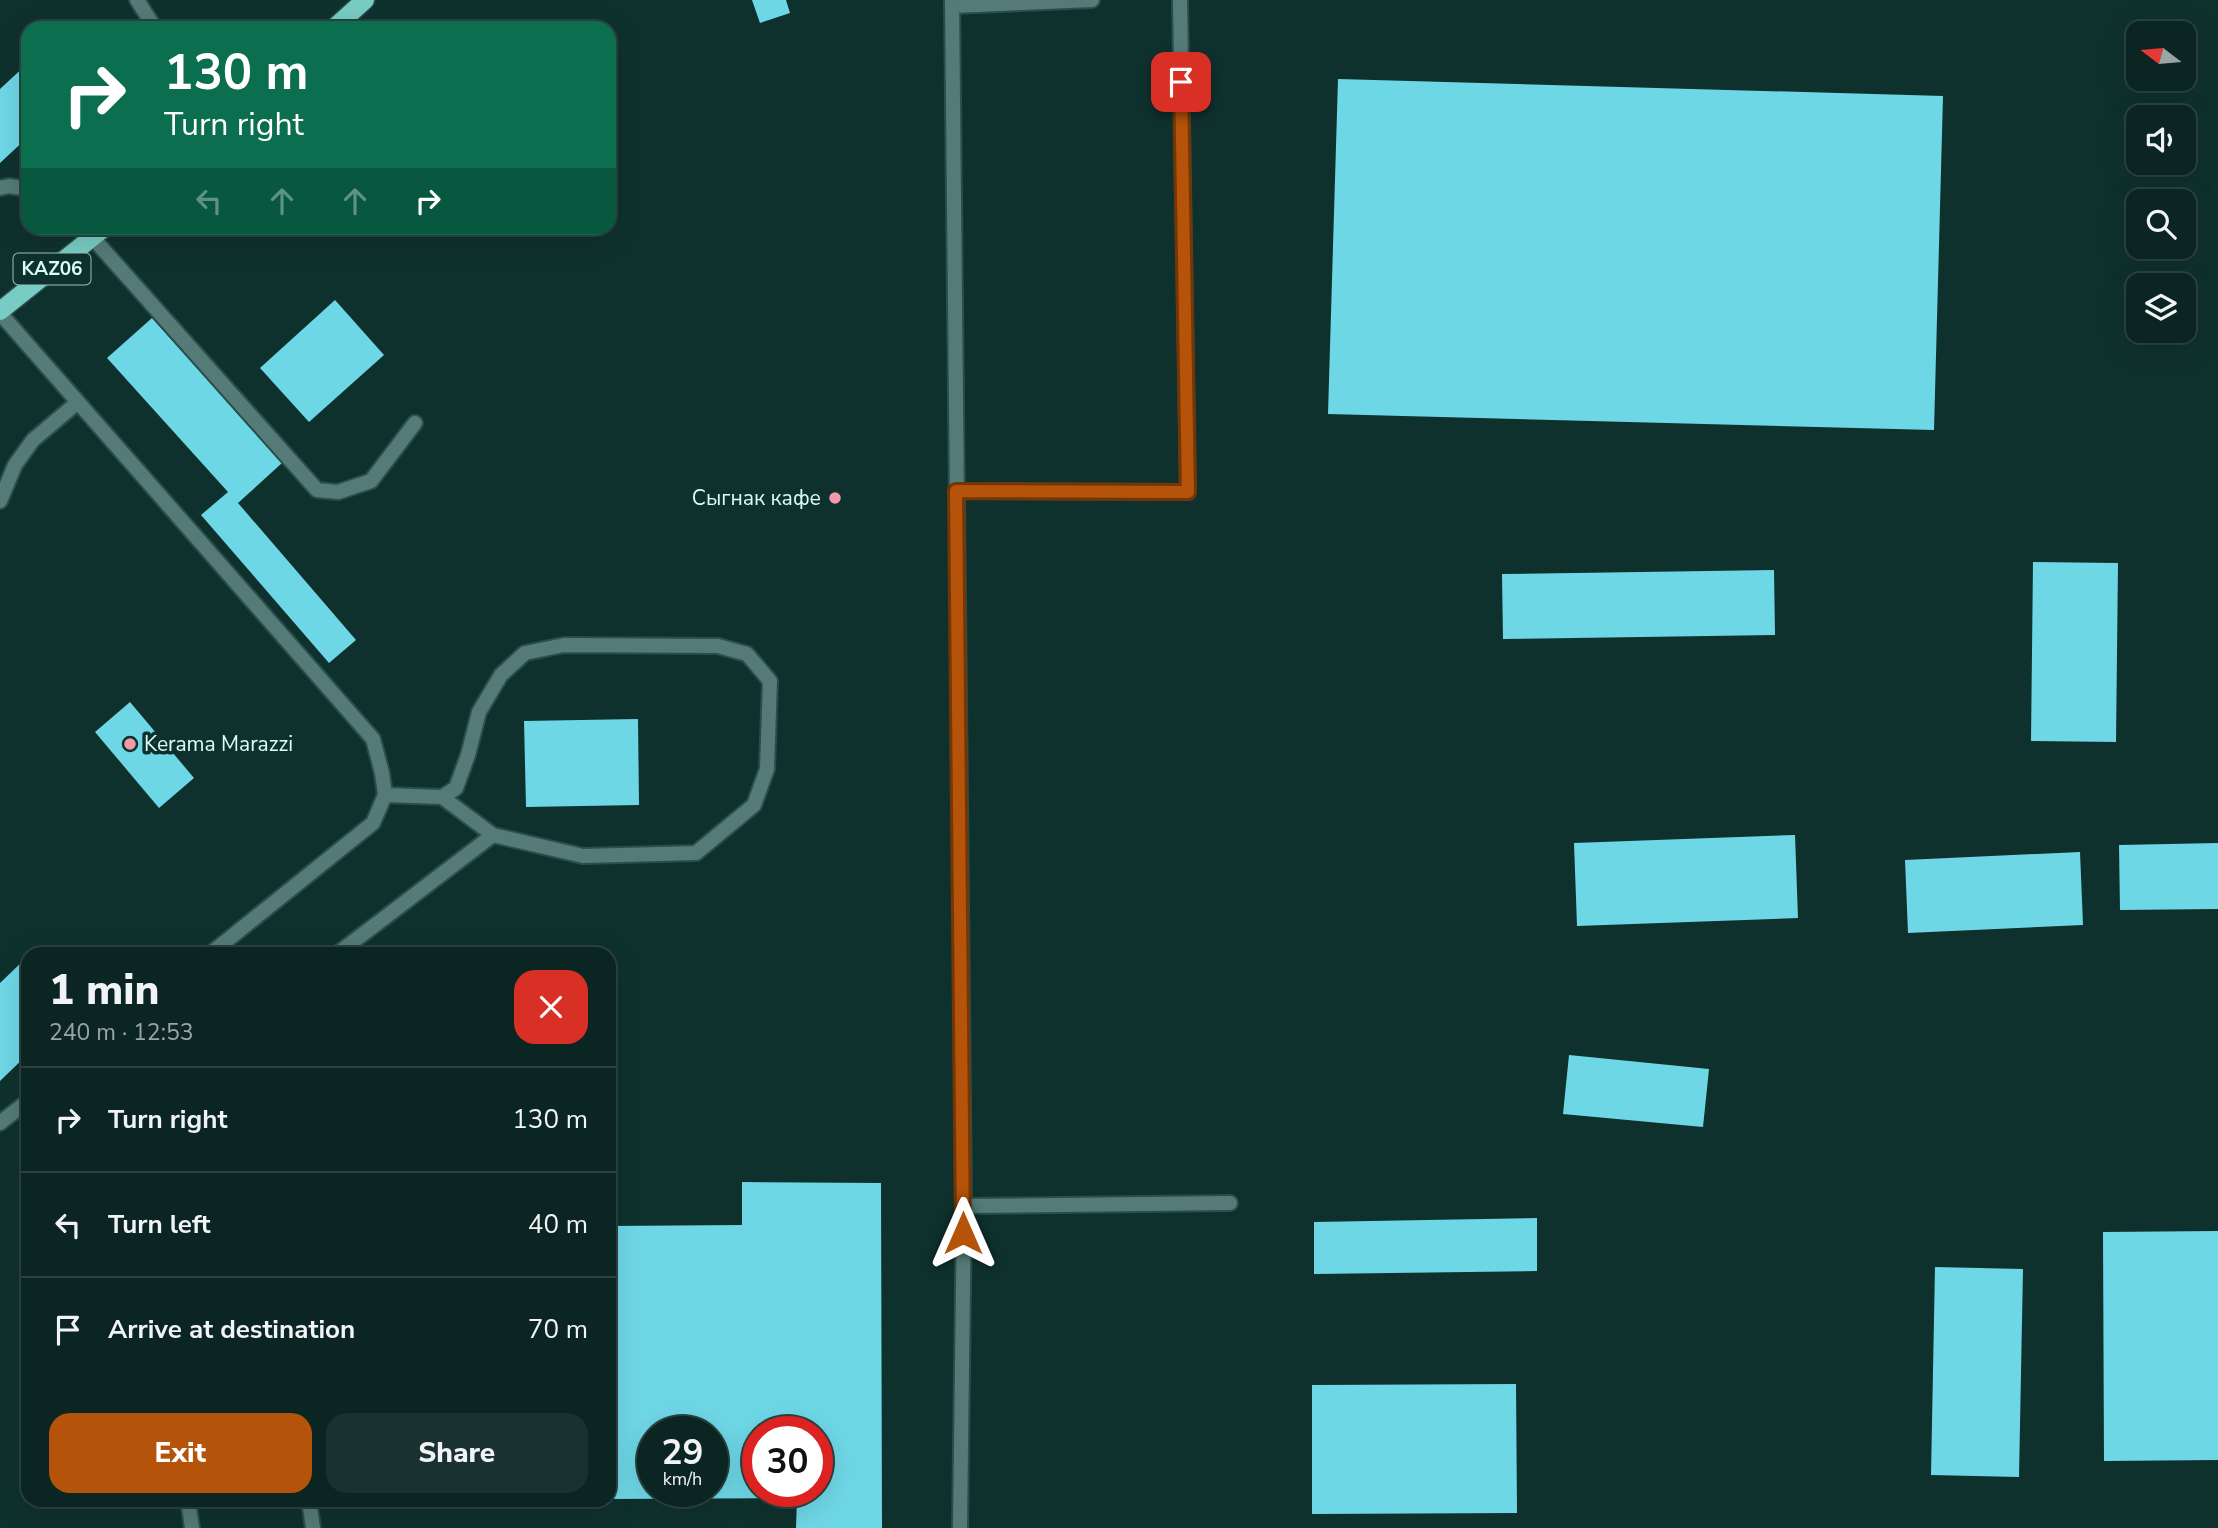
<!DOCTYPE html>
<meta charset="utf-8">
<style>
:root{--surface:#0b2522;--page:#19312f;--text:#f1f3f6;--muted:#9aa5a5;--line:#2b4240;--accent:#b45309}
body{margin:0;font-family:"Nunito Sans",sans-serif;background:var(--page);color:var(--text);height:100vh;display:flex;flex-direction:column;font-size:26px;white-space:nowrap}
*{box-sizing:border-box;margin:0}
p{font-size:23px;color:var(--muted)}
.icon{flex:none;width:38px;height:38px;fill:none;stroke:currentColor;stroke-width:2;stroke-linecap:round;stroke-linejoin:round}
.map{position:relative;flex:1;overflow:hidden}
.sheet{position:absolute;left:21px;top:947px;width:595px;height:560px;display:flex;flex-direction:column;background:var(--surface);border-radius:21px;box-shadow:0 7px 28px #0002,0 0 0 2px var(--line)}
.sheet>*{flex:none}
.top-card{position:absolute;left:21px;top:21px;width:595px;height:214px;border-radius:21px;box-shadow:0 7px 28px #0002,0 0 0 2px var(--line);background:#0b6e4f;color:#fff;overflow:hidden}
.needle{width:46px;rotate:286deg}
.controls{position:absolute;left:2126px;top:21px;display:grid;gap:14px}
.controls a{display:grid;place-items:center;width:70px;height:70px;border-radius:14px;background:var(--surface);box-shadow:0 7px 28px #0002,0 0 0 2px var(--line);font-size:35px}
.speed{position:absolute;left:637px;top:1416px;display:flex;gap:14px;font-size:35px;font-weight:700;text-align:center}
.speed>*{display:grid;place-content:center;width:91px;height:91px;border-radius:50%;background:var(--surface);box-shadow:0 7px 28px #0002,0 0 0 2px var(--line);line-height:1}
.speed small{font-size:18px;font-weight:400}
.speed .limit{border:10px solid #d22;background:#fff;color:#111}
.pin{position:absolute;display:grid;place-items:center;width:60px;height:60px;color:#fff;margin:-30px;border-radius:14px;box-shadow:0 4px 10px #0006}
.me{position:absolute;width:77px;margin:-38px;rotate:0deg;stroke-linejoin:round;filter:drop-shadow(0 0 5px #0008)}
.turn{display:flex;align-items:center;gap:24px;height:147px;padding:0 28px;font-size:32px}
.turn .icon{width:91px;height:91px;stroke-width:2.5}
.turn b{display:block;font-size:49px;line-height:60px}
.lanes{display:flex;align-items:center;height:66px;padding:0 28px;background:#0003;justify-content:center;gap:35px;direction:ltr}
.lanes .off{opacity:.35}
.round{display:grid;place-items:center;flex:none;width:74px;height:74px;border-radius:21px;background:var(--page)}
.headline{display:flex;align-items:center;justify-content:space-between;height:119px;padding:0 28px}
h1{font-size:42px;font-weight:800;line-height:52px}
.action{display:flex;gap:14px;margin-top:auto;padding:14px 28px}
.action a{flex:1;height:80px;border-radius:21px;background:var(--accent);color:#fff;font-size:28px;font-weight:800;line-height:80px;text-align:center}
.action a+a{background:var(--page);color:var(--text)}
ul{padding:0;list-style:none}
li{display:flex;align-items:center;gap:21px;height:105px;padding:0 28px;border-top:2px solid var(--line)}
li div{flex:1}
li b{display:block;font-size:26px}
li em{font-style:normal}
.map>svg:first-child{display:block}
.building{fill:#6ed7e6;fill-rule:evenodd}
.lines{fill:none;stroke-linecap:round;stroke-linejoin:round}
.service-casing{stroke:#2b4e4a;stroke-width:18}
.minor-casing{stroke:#2b4e4a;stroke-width:18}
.primary-casing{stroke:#2b4e4a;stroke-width:21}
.service{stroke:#547b77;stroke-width:14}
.minor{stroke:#547b77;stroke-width:14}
.primary{stroke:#77ccc4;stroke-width:18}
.route-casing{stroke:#753606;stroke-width:18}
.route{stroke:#b45309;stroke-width:12}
.poi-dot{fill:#f39aaa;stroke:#0f312e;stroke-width:2.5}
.labels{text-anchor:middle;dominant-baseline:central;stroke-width:7;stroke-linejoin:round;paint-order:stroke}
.shield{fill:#0f312e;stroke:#9bc0bc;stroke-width:2}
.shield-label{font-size:19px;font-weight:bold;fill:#d7fef9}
.poi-label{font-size:21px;fill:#d7fef9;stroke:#0f312e;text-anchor:end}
</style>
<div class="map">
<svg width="2218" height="1528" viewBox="0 0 2218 1528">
<rect width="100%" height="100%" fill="#0f312e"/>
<path class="building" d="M752 0H786L790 13 760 23Z
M28 63V137L0 163V89Z
M1338 79 1943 96 1934 430 1328 414Z
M335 300 384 355 309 422 260 368Z
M152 318 282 463 238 503 356 640 329 663 201 515 228 492 107 358Z
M2033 562 2118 563 2116 742 2031 741Z
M1774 570 1775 635 1503 639 1502 574Z
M130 702 194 778 159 808 95 732Z
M638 719 639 805 526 807 524 721Z
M1795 835 1798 918 1577 926 1574 843Z
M2218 843V909L2120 910 2119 845Z
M2080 852 2083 925 1908 933 1905 860Z
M25 959 28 962V1054L0 1081V983Z
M1569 1055 1709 1069 1703 1127 1563 1114Z
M742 1182 881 1183 882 1528H796L797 1498 609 1499V1226L742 1225ZM653 1432H712V1491H653ZM758 1432H817V1491H758Z
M1537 1218V1271L1314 1274V1222Z
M2218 1231V1460L2104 1461 2103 1232Z
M1935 1267 2023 1269 2019 1477 1931 1475Z
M1516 1384 1517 1513 1312 1514V1385Z"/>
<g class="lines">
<g class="service-casing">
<path id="service" d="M952 6 1092 0
M0 188 9 186 28 189
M92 237 317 490 338 492 371 481 415 423
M0 313 373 739 382 773 385 795 373 823 210 954
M956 491 1188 492 1180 0
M0 501 15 465 33 440 78 402
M385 795 442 797 493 835 583 856 696 853 754 805 767 769 770 681 747 654 718 646 564 645 525 653 501 675 479 712 468 755 456 788 442 797
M337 954 493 835
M0 1123 28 1101
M964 1206 1230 1203
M188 1500 192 1528
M309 1500 313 1528"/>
</g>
<g class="minor-casing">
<path id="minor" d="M137 0 155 28
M952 0 964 1206 960 1528"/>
</g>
<g class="primary-casing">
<path id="primary" d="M334 28 365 0
M0 311 104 228"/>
</g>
<use href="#service" class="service"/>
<use href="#minor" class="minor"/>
<use href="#primary" class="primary"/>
</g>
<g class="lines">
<g class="route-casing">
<path id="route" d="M963 1233 956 491 1188 492 1181 82"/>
</g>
<use href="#route" class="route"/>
</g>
<g class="poi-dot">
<circle cx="835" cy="498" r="7"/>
<circle cx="130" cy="744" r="7"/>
</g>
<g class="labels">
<rect class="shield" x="13.5" y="253.5" width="77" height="31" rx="5"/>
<g class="shield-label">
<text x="52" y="269">KАZ06</text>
</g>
<g class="poi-label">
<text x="821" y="498">Сыгнак кафе</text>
<text x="144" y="744" text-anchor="start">Kerama Marazzi</text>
</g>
</g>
</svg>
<div class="controls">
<a><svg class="needle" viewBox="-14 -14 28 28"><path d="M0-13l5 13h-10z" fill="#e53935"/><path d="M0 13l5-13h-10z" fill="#9aa5a5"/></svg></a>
<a><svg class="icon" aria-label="sound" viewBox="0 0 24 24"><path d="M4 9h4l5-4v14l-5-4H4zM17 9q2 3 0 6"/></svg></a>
<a><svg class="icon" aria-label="search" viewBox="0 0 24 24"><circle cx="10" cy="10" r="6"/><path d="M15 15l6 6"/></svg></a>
<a><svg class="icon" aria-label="layers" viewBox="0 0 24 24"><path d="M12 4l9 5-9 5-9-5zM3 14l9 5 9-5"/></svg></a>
</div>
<div class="speed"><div>29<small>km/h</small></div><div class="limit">30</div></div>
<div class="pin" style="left:1181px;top:82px;background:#d93025"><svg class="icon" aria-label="arrive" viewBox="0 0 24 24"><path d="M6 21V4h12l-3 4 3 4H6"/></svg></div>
<svg class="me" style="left:963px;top:1233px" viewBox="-20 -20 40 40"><path d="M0-17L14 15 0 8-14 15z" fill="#b45309" stroke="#fff" stroke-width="4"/></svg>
<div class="top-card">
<div class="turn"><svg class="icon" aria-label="right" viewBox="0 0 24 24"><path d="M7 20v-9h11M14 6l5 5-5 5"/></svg><div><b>130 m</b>Turn right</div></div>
<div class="lanes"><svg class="icon off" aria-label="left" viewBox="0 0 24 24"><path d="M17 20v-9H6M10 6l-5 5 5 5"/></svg><svg class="icon off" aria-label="ahead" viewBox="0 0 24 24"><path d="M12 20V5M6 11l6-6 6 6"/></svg><svg class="icon off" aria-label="ahead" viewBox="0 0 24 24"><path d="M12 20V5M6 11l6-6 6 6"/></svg><svg class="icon" aria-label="right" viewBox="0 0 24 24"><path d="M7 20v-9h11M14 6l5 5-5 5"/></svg></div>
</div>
<section class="sheet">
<div class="headline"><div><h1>1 min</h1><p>240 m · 12:53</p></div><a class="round" style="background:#d93025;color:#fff"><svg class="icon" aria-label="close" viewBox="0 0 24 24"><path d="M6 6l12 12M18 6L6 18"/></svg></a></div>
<ul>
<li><svg class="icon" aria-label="right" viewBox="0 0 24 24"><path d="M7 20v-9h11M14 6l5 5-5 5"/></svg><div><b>Turn right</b></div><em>130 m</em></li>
<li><svg class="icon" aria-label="left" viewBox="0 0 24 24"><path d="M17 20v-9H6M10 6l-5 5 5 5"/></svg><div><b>Turn left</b></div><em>40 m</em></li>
<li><svg class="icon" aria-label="arrive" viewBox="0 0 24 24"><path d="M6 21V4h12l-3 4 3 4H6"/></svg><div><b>Arrive at destination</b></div><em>70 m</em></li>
</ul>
<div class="action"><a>Exit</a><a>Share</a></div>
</section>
</div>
